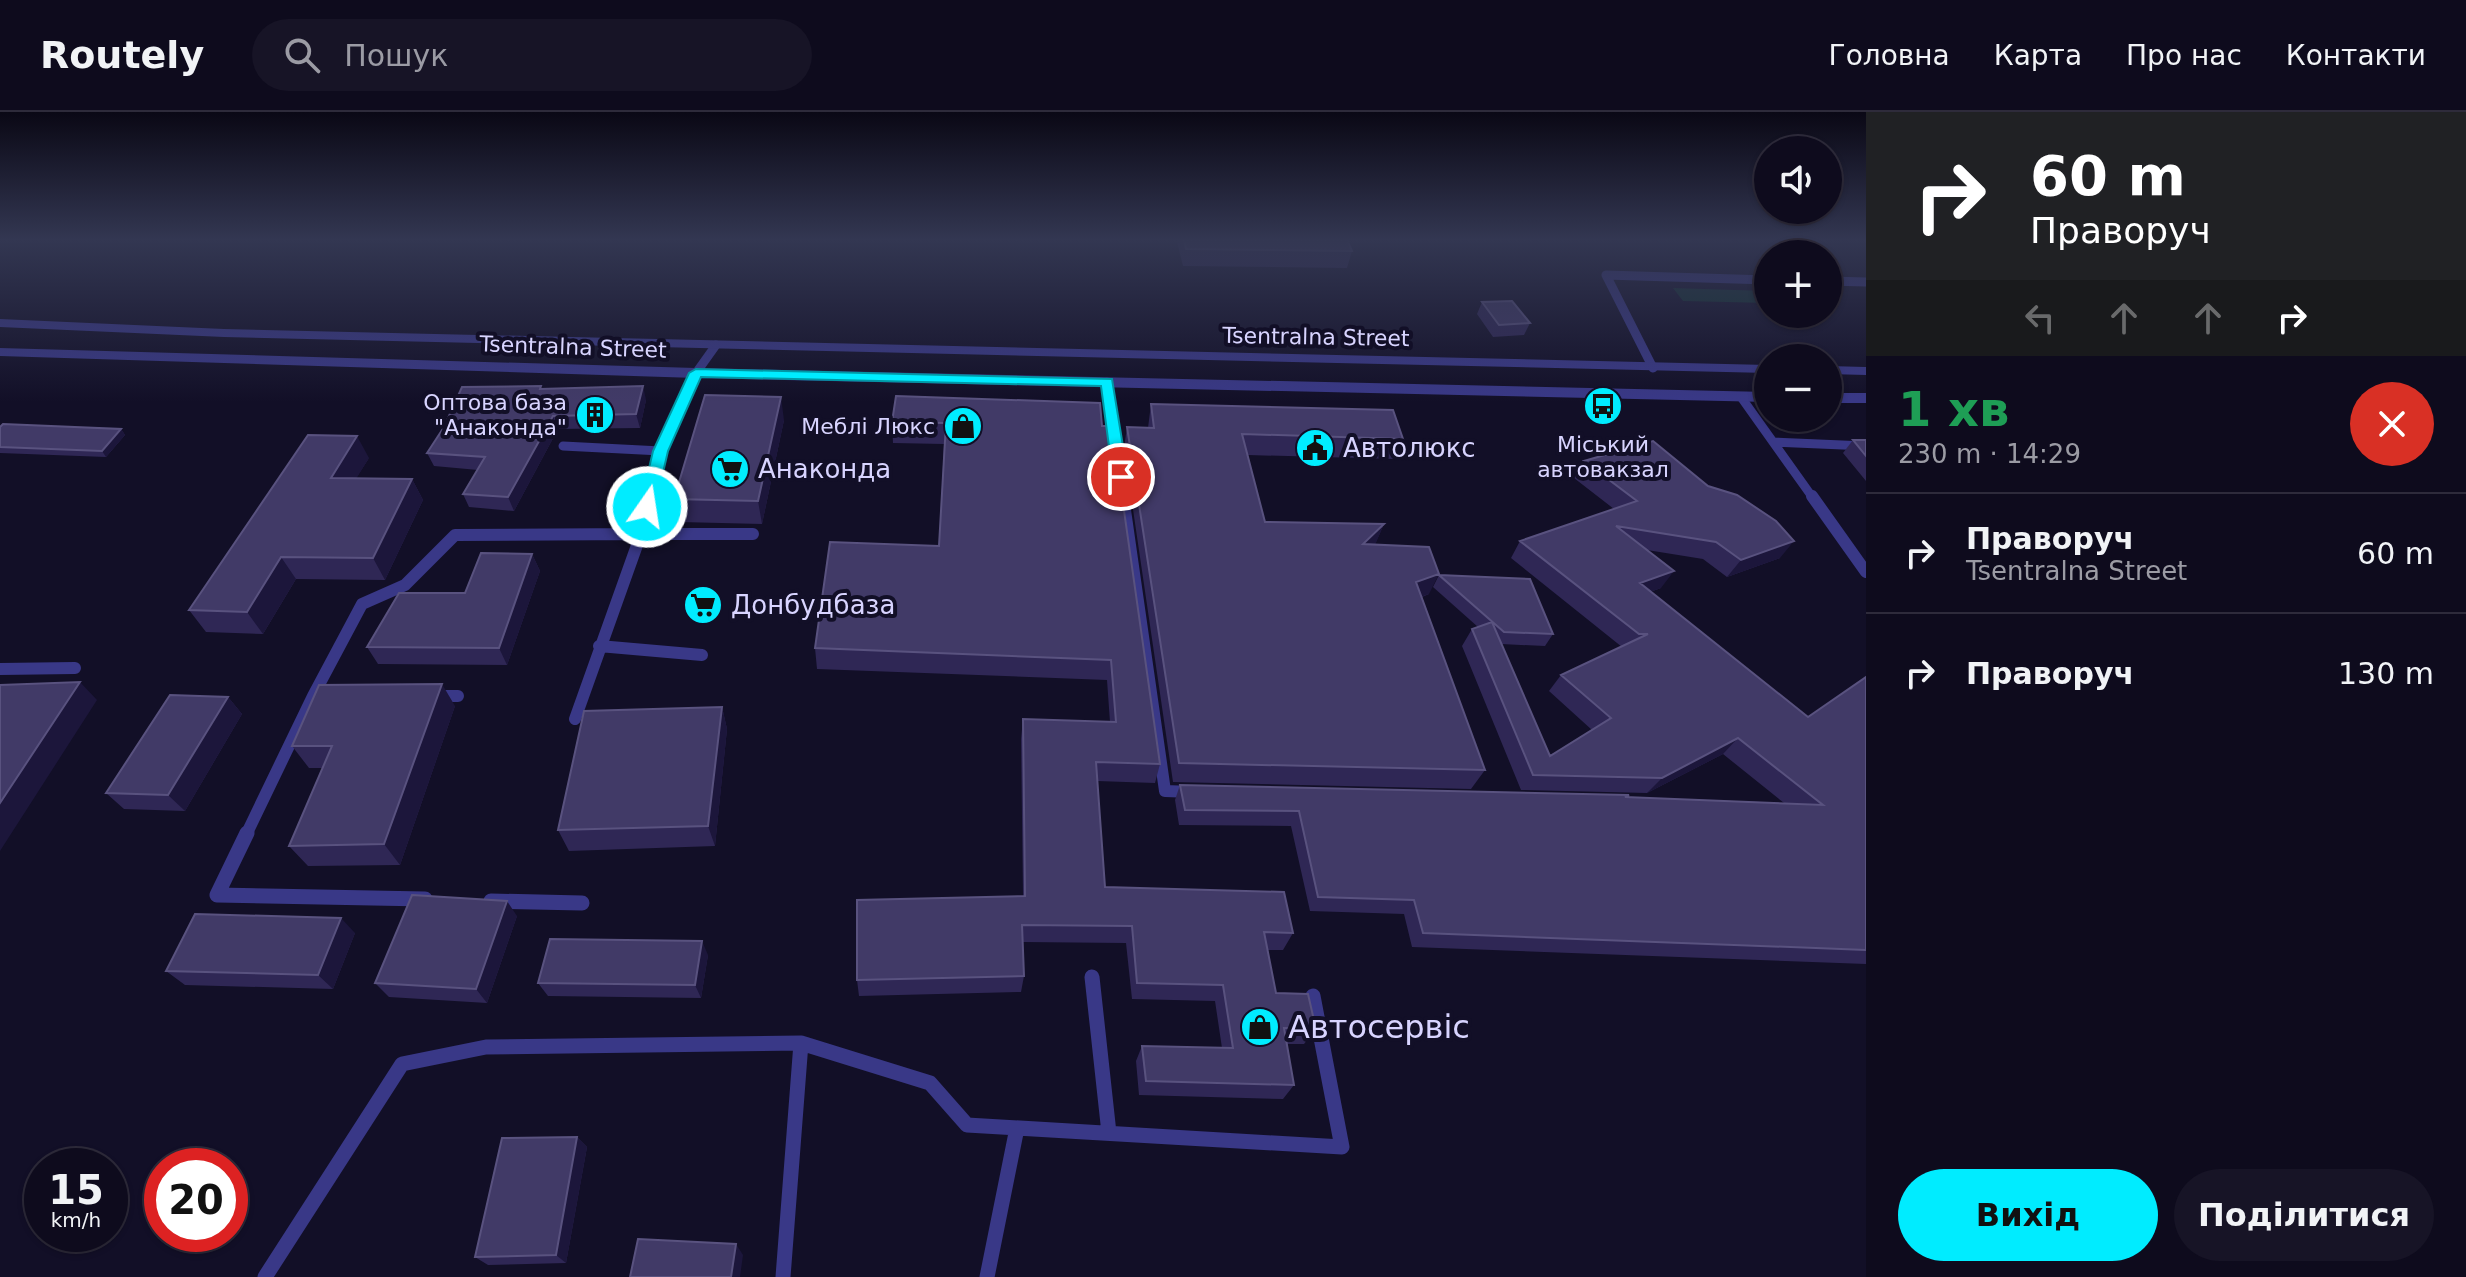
<!DOCTYPE html>
<html lang="uk">
<meta charset="utf-8">
<style>
:root{--surface:#0e0b1d;--page:#171426;--text:#f1f3f6;--muted:#9b9ba4;--line:#2e2b3b;--accent:#00ecff}
body{margin:0;font-family:"DejaVu Sans",sans-serif;background:var(--page);color:var(--text);height:100vh;display:flex;flex-direction:column;font-size:30px;white-space:nowrap}
*{box-sizing:border-box;margin:0}
p{font-size:26px;color:var(--muted)}
.icon{flex:none;width:44px;height:44px;fill:none;stroke:currentColor;stroke-width:2;stroke-linecap:round;stroke-linejoin:round}
.map{position:relative;flex:1;overflow:hidden}
.panel{display:flex;flex-direction:column;background:var(--surface);width:600px}
.panel>*{flex:none}
.guide{background:#202124;color:#fff;overflow:hidden}
.controls{position:absolute;left:1754px;top:24px;display:grid;gap:16px}
.controls a{display:grid;place-items:center;width:88px;height:88px;border-radius:50%;background:var(--surface);box-shadow:0 2px 6px #0004,0 0 0 2px var(--line);font-size:40px}
.speed{position:absolute;left:24px;top:1036px;display:flex;gap:16px;font-size:40px;font-weight:700;text-align:center}
.speed>*{display:grid;place-content:center;width:104px;height:104px;border-radius:50%;background:var(--surface);box-shadow:0 2px 6px #0004,0 0 0 2px var(--line);line-height:1}
.speed small{font-size:20px;font-weight:400}
.speed .limit{border:12px solid #d22;background:#fff;color:#111}
.pin{position:absolute;display:grid;place-items:center;width:68px;height:68px;color:#fff;margin:-34px;border:4px solid #fff;border-radius:50%;box-shadow:0 2px 8px #0007}
.me{position:absolute;width:88px;margin:-44px;rotate:13deg;stroke-linejoin:round;filter:drop-shadow(0 0 6px #0008)}
.turn{display:flex;align-items:center;gap:28px;height:168px;padding:0 32px;font-size:36px}
.turn .icon{width:104px;height:104px;stroke-width:2.5}
.turn b{display:block;font-size:56px;line-height:68px}
.lanes{display:flex;align-items:center;height:76px;padding:0 32px;background:#0003;justify-content:center;gap:40px;direction:ltr}
.lanes .off{opacity:.35}
.round{display:grid;place-items:center;flex:none;width:84px;height:84px;border-radius:42px;background:var(--page)}
.head{display:flex;align-items:center;justify-content:space-between;height:136px;padding:0 32px}
h1{font-size:48px;font-weight:600;line-height:60px;color:#1e9e55}
.primary-button{display:flex;gap:16px;margin-top:auto;padding:16px 32px}
.primary-button a{flex:1;height:92px;border-radius:48px;background:var(--accent);color:#111;font-size:32px;font-weight:600;line-height:92px;text-align:center}
.primary-button a+a{background:var(--page);color:var(--text)}
ul{padding:0;list-style:none}
li{display:flex;align-items:center;gap:24px;height:120px;padding:0 32px;border-top:2px solid var(--line)}
li div{flex:1}
li b{display:block;font-size:30px}
li em{font-style:normal}
header{display:flex;align-items:center;gap:48px;box-sizing:border-box;height:112px;padding:0 40px;background:var(--surface);border-bottom:2px solid var(--line)}
header strong{font-size:38px}
nav{display:flex;gap:44px;margin-inline-start:auto;font-size:28px}
.search{width:560px;height:72px;background:var(--page);display:flex;align-items:center;gap:20px;box-sizing:border-box;padding:0 28px;border-radius:44px;color:var(--muted);font-size:30px}
main{display:flex;flex:1;min-height:0}
.map>svg:first-child{display:block}
.green{fill:#11312f}
.lines{fill:none;stroke-linecap:round;stroke-linejoin:round}
.service-far2{stroke:#393887;stroke-width:9}
.service-far1{stroke:#393887;stroke-width:12}
.service{stroke:#393887;stroke-width:15}
.tertiary{fill:#393887;fill-rule:evenodd}
.wall{fill:#2f2755}
.shaded-wall{fill:#1c163b}
.building{fill:#413a67;stroke:#59527f;stroke-width:2}
.route{fill:#00ecff;stroke:#0099a6;stroke-width:2}
.labels{text-anchor:middle;dominant-baseline:central;stroke-width:8;stroke-linejoin:round;paint-order:stroke}
.far-street-label{font-size:22px;fill:#d8d4ff;stroke:#120f27}
.far-poi-label{font-size:22px;fill:#d8d4ff;stroke:#120f27;text-anchor:end}
.poi-label{font-size:26px;fill:#d8d4ff;stroke:#120f27;text-anchor:start}
.near-poi-label{font-size:32px;fill:#d8d4ff;stroke:#120f27;text-anchor:start}
</style>
<header>
<strong>Routely</strong>
<div class="search"><svg class="icon" aria-label="search" viewBox="0 0 24 24"><circle cx="10" cy="10" r="6"/><path d="M15 15l6 6"/></svg>Пошук</div>
<nav><a>Головна</a><a>Карта</a><a>Про нас</a><a>Контакти</a></nav>
</header>
<main>
<div class="map">
<svg width="1866" height="1165" viewBox="0 0 1866 1165">
<rect width="100%" height="100%" fill="#120f27"/>
<path class="green" d="M1673 176 1768 179V191L1683 189Z"/>
<g class="lines">
<path class="service-far2" d="M1828 169 1866 170
M1653 256 1606 163 1768 168
M1107 270 1123 386
M1741 285 1813 386
M1773 330 1866 334
M563 334 661 339 650 386
M661 339 696 261 716 233"/>
<path class="service-far1" d="M1123 384 1165 679 1193 680
M1812 384 1866 460
M599 534 702 543
M0 557 75 556
M331 584H313L362 492 405 473 455 423 641 422 650 384
M433 584H458
M575 607 641 422H753
M246 723 313 584"/>
<path class="service" d="M247 721 217 783 425 787
M491 789 582 791
M1092 865 1109 1021
M265 1165 402 952 486 935 801 931
M783 1165 801 931 930 971 967 1013 1342 1035 1313 884
M987 1165 1017 1016"/>
<path class="tertiary" d="M0 207 224 217 1768 253V261L224 225 0 215Z
M0 236 696 256 1768 280V290L696 266 0 244Z
M1828 254 1866 255V263L1828 262Z
M1828 281H1866V291H1828Z"/>
</g>
<path class="wall" d="M1178 127H1347L1352 139 1347 156 1183 154 1177 130Z
M1482 190 1530 211 1524 223 1493 225 1477 202Z
M542 277 646 288 640 316 558 317 514 399 469 395 463 382 478 358 434 354 427 341Z
M1151 292 1403 327 1395 347 1248 343 1265 410 1384 412 1375 432 1429 482 1422 485 1485 658 1471 677 1173 670 1124 336 1127 315 1148 316Z
M784 308 762 412 680 410 674 387Z
M892 310 1102 314 1160 652 1155 671 1097 669 1105 775 1293 821 1283 838H1267L1276 881 1316 917 1304 932H1287L1294 973 1283 987 1139 983 1136 949 1142 934 1222 936 1215 889 1132 887 1126 831 1023 830 1024 864 1021 880 859 884 857 868 1023 784 1021 627 1023 607 1110 610 1107 568 817 557 815 536 939 434 944 332 893 331Z
M0 315 121 317 125 323 106 345 0 341Z
M1853 328H1866V369L1843 341Z
M369 346 356 366 412 367 423 388 385 468 296 467 263 522 206 520 189 498Z
M1584 349 1780 446 1727 465 1703 447 1647 438 1661 476 1650 480 1808 605 1866 565V852L1412 835 1404 802 1310 799 1291 714 1179 713 1175 688 1180 673 1627 685 1784 691 1723 642 1647 681 1521 678 1462 534 1472 517 1478 515 1433 475 1439 463 1553 522 1545 534 1501 532 1550 644 1592 618 1549 579 1561 563 1622 535 1511 446 1520 429 1614 397 1574 366Z
M532 442 540 459 507 553 378 552 367 535 465 481Z
M228 585 242 602 185 699 124 697 106 681Z
M455 594 400 753 308 754 289 734 323 656H309L292 634Z
M722 595 727 617 715 734 569 739 558 718Z
M517 804 487 891 389 885 375 871Z
M355 821 333 877 185 873 166 859Z
M708 843 701 886 548 884 538 871Z
M577 1025 587 1035 566 1151 488 1153 475 1145Z"/>
<path class="shaded-wall" d="M643 274 646 288 640 316 636 302Z
M781 285 784 308 762 412 758 389Z
M553 304 558 317 514 399 508 385Z
M121 317 125 323 106 345 102 339Z
M357 324 369 346 343 388 331 366Z
M412 367 423 388 385 468 373 446Z
M1384 412 1375 433 1363 432Z
M1794 429 1780 446 1727 465 1741 448Z
M532 442 540 459 507 553 499 536Z
M281 445 296 467 263 522 247 500Z
M1674 459 1661 476 1627 488 1640 471Z
M1439 462 1429 482 1406 490 1416 470Z
M80 570 97 588 0 739V691Z
M442 572 455 594 400 753 384 732Z
M228 585 242 602 185 699 168 683Z
M722 595 727 617 715 734 708 714Z
M1738 626 1723 642 1647 681 1662 666Z
M507 789 517 804 487 891 476 877Z
M341 806 355 821 333 877 318 863Z
M702 829 708 843 701 886 695 873Z
M577 1025 587 1035 566 1151 556 1143Z
M736 1132 743 1143 740 1165H731Z"/>
<path class="building" d="M1184 127H1347L1352 139 1186 137Z
M1512 189 1530 211 1499 213 1482 190Z
M541 274 540 277 643 274 636 302 553 304 508 385 463 382 485 345 427 341 444 315 462 275Z
M705 283 781 285 758 389 674 387Z
M896 284 1100 291 1102 314H1112L1160 652 1096 650 1105 775 1284 780 1293 821 1264 820 1276 881 1308 882 1316 917 1284 916 1294 973 1146 969 1142 934 1233 936 1223 873 1137 871 1132 814 1022 813 1024 864 857 868V788L1025 784 1023 607 1116 610 1111 548 815 536 830 430 939 434 946 311 892 310Z
M1151 292 1393 298 1403 327 1242 322 1265 410 1384 412 1363 432 1429 435 1439 462 1416 470 1485 658 1179 651 1127 315 1154 316Z
M3 312 121 317 102 339 0 335V315Z
M308 323 357 324 331 366 412 367 373 446 281 445 247 500 189 498Z
M1853 328H1866V344Z
M1653 329 1708 374 1737 383 1776 409 1794 429 1741 448 1716 430 1616 414 1674 459 1640 471 1808 605 1866 565V838L1423 821 1414 788 1318 785 1299 699 1185 698 1180 673 1629 683 1625 685 1823 693 1738 626 1662 666 1533 663 1472 517 1492 510 1550 644 1611 606 1561 563 1648 522H1639L1520 429 1637 389 1584 349Z
M481 441 532 442 499 536 367 535 399 481H465Z
M1439 463 1530 467 1553 522 1504 520Z
M80 570 0 691V573Z
M442 572 384 732 289 734 332 634H292L319 573Z
M170 583 228 585 168 683 106 681Z
M722 595 708 714 558 718 584 599Z
M412 783 507 789 476 877 375 871Z
M195 802 341 806 318 863 166 859Z
M550 827 702 829 695 873 538 871Z
M577 1025 556 1143 475 1145 502 1026Z
M638 1127 736 1132 731 1165H630Z"/>
<linearGradient id="sky" x2="0" y2="1"><stop stop-color="#0a0815"/><stop offset="0.44" stop-color="#333752"/><stop offset="1" stop-color="#333752" stop-opacity="0"/></linearGradient>
<rect width="1866" height="290" fill="url(#sky)"/>
<path class="route" d="M696 257 1112 267 1128 365 1121 369 1113 365 1101 274 701 265 668 339 655 395 653 398H642L640 395 653 339 689 261Z"/>
<defs>
<g id="bus-disc" transform="scale(2)"><circle r="9.5" fill="#00ecff" stroke="#120f27"/><path d="M-5-6H5V4H4V6H2V4H-2V6H-4V4H-5ZM-3.5-4V0h7V-4ZM-3.5 1.2v1.5H-2V1.2ZM2 1.2v1.5H3.5V1.2Z" fill="#111"/></g>
<g id="building-disc" transform="scale(2)"><circle r="9.5" fill="#00ecff" stroke="#120f27"/><path d="M-4-6H4V6H1V3H-1V6H-4ZM-2.5-4.3h1.7v1.8h-1.7ZM.8-4.3h1.7v1.8H.8ZM-2.5-1h1.7V.8h-1.7ZM.8-1h1.7V.8H.8Z" fill="#111"/></g>
<g id="shop-disc" transform="scale(2)"><circle r="9.5" fill="#00ecff" stroke="#120f27"/><path d="M-5-2.5h2.3a2.7 3.5 0 0 1 5.4 0H5L5.5 6h-11ZM-1.5-2.5h3a1.5 2.3 0 0 0-3 0Z" fill="#111"/></g>
<g id="civic-disc" transform="scale(2)"><circle r="9.5" fill="#00ecff" stroke="#120f27"/><path d="M-.6-6.5H3V-4.5H.6V-3L4-1V1h2V6H-6V1h2V-1L-.6-3ZM-1.2 2.5V6h2.4V2.5Z" fill="#111"/></g>
<g id="supermarket-disc" transform="scale(2)"><circle r="9.5" fill="#00ecff" stroke="#120f27"/><path d="M-6-5.5h2.5l.6 2H6L4.5 2H-2.5L-4.4-4H-6ZM-1.5 3.2a1.3 1.3 0 1 0 .1 0ZM3 3.2a1.3 1.3 0 1 0 .1 0Z" fill="#111"/></g>
</defs>
<g fill-rule="evenodd">
<use href="#bus-disc" x="1603" y="294"/>
<use href="#building-disc" x="595" y="303"/>
<use href="#shop-disc" x="963" y="314"/>
<use href="#civic-disc" x="1315" y="336"/>
<use href="#supermarket-disc" x="730" y="357"/>
<use href="#supermarket-disc" x="703" y="493"/>
<use href="#shop-disc" x="1260" y="915"/>
</g>
<g class="labels">
<g class="far-street-label">
<text transform="translate(1316 225) rotate(1)">Tsentralna Street</text>
<text transform="translate(573 235) rotate(2)">Tsentralna Street</text>
</g>
<g class="far-poi-label">
<text x="567" y="290">Оптова база<tspan x="567" dy="25">"Анаконда"</tspan></text>
<text x="935" y="314">Меблі Люкс</text>
<text x="1603" y="332" text-anchor="middle">Міський<tspan x="1603" dy="25">автовакзал</tspan></text>
</g>
<g class="poi-label">
<text x="1343" y="336">Автолюкс</text>
<text x="758" y="357">Анаконда</text>
<text x="731" y="493">Донбудбаза</text>
</g>
<g class="near-poi-label">
<text x="1288" y="915">Автосервіс</text>
</g>
</g>
</svg>
<div class="controls">
<a><svg class="icon" aria-label="sound" viewBox="0 0 24 24"><path d="M4 9h4l5-4v14l-5-4H4zM17 9q2 3 0 6"/></svg></a>
<a>+</a>
<a>−</a>
</div>
<div class="speed"><div>15<small>km/h</small></div><div class="limit">20</div></div>
<div class="pin" style="left:1121px;top:365px;background:#d93025"><svg class="icon" aria-label="arrive" viewBox="0 0 24 24"><path d="M6 21V4h12l-3 4 3 4H6"/></svg></div>
<svg class="me" style="left:647px;top:395px" viewBox="-20 -20 40 40"><circle r="17" fill="#00ecff" stroke="#fff" stroke-width="3"/><path d="M0-11L8 9 0 5-8 9z" fill="#fff"/></svg>
</div>
<section class="panel">
<div class="guide">
<div class="turn"><svg class="icon" aria-label="right" viewBox="0 0 24 24"><path d="M7 20v-9h11M14 6l5 5-5 5"/></svg><div><b>60 m</b>Праворуч</div></div>
<div class="lanes"><svg class="icon off" aria-label="left" viewBox="0 0 24 24"><path d="M17 20v-9H6M10 6l-5 5 5 5"/></svg><svg class="icon off" aria-label="ahead" viewBox="0 0 24 24"><path d="M12 20V5M6 11l6-6 6 6"/></svg><svg class="icon off" aria-label="ahead" viewBox="0 0 24 24"><path d="M12 20V5M6 11l6-6 6 6"/></svg><svg class="icon" aria-label="right" viewBox="0 0 24 24"><path d="M7 20v-9h11M14 6l5 5-5 5"/></svg></div>
</div>
<div class="head"><div><h1>1 хв</h1><p>230 m · 14:29</p></div><a class="round" style="background:#d93025;color:#fff"><svg class="icon" aria-label="close" viewBox="0 0 24 24"><path d="M6 6l12 12M18 6L6 18"/></svg></a></div>
<ul>
<li><svg class="icon" aria-label="right" viewBox="0 0 24 24"><path d="M7 20v-9h11M14 6l5 5-5 5"/></svg><div><b>Праворуч</b><p>Tsentralna Street</p></div><em>60 m</em></li>
<li><svg class="icon" aria-label="right" viewBox="0 0 24 24"><path d="M7 20v-9h11M14 6l5 5-5 5"/></svg><div><b>Праворуч</b></div><em>130 m</em></li>
</ul>
<div class="primary-button"><a>Вихід</a><a>Поділитися</a></div>
</section>
</main>
